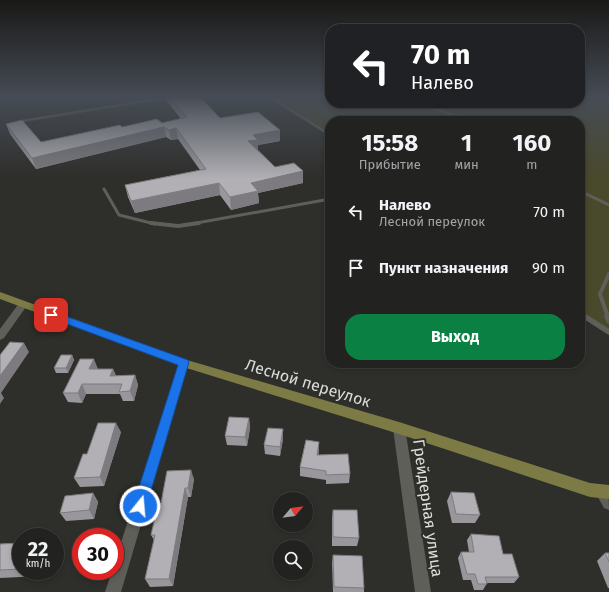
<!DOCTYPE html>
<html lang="ru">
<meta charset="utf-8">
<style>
:root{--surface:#222220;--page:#2e2f2d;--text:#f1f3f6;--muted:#a2a4a5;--line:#3f3f3e;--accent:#0b8043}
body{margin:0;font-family:"Fira Sans",sans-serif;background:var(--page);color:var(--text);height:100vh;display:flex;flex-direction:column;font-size:15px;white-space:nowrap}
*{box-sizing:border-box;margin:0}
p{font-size:13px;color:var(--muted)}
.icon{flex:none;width:22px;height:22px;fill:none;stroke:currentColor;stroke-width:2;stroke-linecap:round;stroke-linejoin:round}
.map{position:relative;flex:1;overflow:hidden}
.drawer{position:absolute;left:325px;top:116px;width:260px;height:252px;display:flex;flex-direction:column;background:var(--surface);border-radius:16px;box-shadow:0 2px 6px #0003,0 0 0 1px var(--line)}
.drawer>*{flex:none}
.top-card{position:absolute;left:325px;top:24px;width:260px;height:84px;border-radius:16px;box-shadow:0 2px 6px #0003,0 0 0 1px var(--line);background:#202124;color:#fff;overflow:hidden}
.needle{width:26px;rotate:61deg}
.fabs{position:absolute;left:273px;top:492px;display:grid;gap:8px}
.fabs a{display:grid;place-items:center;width:40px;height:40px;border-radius:50%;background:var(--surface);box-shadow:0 2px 6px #0003,0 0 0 1px var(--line);font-size:20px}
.speed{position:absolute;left:12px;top:528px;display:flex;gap:8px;font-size:20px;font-weight:700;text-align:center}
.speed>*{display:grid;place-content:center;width:52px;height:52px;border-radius:50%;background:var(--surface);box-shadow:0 2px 6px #0003,0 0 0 1px var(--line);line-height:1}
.speed small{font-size:10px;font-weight:400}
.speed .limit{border:6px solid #d22;background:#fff;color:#111}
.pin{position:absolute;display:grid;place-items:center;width:34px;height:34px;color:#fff;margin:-17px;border-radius:8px;box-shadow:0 2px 6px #0006}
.me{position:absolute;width:44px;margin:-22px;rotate:17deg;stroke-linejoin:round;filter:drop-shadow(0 0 3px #0008)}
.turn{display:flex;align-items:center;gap:14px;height:84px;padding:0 20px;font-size:18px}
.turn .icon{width:52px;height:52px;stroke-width:2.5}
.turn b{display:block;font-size:28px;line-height:34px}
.eta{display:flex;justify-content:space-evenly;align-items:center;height:68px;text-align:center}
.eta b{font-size:24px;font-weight:700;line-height:28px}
.action{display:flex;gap:8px;margin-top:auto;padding:8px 20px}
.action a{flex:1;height:46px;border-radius:16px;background:var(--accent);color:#fff;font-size:16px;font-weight:700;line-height:46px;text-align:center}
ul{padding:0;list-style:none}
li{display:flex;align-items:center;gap:12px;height:56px;padding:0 20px}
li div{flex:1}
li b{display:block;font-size:15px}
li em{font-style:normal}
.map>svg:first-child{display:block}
.green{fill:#49492b}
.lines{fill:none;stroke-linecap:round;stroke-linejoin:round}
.service-far3{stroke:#5f5f5a;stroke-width:2.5}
.service-far2{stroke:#5f5f5a;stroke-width:3}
.service-far1{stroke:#5f5f5a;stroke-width:4}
.service{stroke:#5f5f5a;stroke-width:5.5}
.minor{fill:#5f5f5a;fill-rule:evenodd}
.secondary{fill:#7c7b45;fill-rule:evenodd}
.wall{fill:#99979c}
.shaded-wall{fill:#7d7b7f}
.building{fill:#b2b0b5;stroke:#7d7b7f}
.route{fill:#1a73e8;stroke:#114b97}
.labels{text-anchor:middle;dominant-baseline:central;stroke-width:4;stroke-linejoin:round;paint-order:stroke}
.near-street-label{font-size:16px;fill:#dcddda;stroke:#2e2e2a}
</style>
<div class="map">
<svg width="609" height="592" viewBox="0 0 609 592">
<rect width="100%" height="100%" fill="#2e2e2a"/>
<path class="green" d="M268 96H330V103H580V96H609V332L580 314V121H330V135Z"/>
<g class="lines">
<path class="service-far3" d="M268 96 330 135
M589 96 609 103
M414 103 474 121
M22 121 176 96"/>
<path class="service-far2" d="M104 189 119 215 155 224
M580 191 609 205
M191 224 330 199"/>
<path class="service-far1" d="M151 223 178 226 199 223
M580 314 585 317
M608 317 600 294 609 274"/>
<path class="service" d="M584 316 609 332
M607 316 609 321"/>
<path class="minor" d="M23 301 28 304 4 338 0 340V329L20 302Z
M184 359 188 360 189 363 121 592H105L112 571H115V561L179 363 180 360Z
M399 423 403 424 405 428 431 592H415L393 428 395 424Z
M602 485C609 489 609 500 609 510L604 508 595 492 597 487Z"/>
<path class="secondary" d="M0 292 187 360 399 422 590 483 609 485V499L590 497 399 434 180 366 0 299Z"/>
</g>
<path class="wall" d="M166 96H199L220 118 280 130V141L258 145V150L275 167 303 171V183L258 193 259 203 231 210 220 195 135 213 128 197 125 185 200 170 178 139 171 140 166 137 36 169 10 134 6 124 41 142 122 127 162 123 181 119 167 101Z
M72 355 74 360 68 373H56L54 368Z
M98 369H113L116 376 135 375 138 385 134 401H123L120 394H86L82 403 68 402 63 393Z
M249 418 250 428 247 446 227 445 225 436Z
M283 429V439L280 456 265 454 264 445Z
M121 432 104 486 80 487 74 478 87 454Z
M319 442 318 455 350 474 349 483 326 484V480L300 476V467Z
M194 479 191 497H188L173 586 150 587 145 579 154 540 151 535 161 503Z
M451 492 480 515 475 523H452L447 501Z
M93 493 98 502 94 519 66 521 60 513Z
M333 510 359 538 357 546H332V518Z
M471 534 503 554 519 577 514 583H487L483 590H474L471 580H463L458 558 461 552H469L467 540Z
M21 543V571H43L42 576 0 578V544Z
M605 553H609V588H608L597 561Z
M333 555 364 588V592H333L332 563Z"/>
<path class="shaded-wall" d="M164 127 166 137 36 169 32 158Z
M176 128 178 139 171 140 169 130Z
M280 130V141L258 145V150L249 152 248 141 253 135Z
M303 171V183L258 193 259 203 231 210 230 197 251 183Z
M219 183 220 195 135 213 131 201Z
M24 343 29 352 1 393 4 398 0 404V376Z
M72 355 74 360 68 373 66 368Z
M94 359 98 369H89Z
M113 369 117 378 110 376Z
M135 375 138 385 134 401 130 391Z
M82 384 86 394 82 403 78 393Z
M249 418 250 428 247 446 245 437Z
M116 423 121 432 104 486 100 477Z
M283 429V439L280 456V447Z
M319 442V452L317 464V455Z
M191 470 194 479 191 497 188 488Z
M185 488 188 497 173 586 169 579Z
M93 493 98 502 94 519 89 510Z
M36 571H43L42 576Z"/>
<path class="building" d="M169 96H199L220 118 258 112 280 130 253 135 258 140 248 141 275 167 294 163 303 171 251 183 258 191 230 197 219 183 131 201 125 185 206 169 176 128 169 130 164 127 32 158 6 124 22 120 41 142 120 125 122 127 157 119 162 123 187 117Z
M10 342 24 343 0 376V355Z
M61 355H72L66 368H54Z
M80 359H94L89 369H113L110 376 135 375 130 391 119 392 122 384H82L78 393H63Z
M229 417 249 418 245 437 225 436Z
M98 423H116L100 477 74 478 83 454H87Z
M268 428 283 429 280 447 264 445Z
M306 440 319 442 317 455 348 454 350 474 326 475V471L300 467Z
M191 470 188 488H185L169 579H145L155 535H151L158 504 161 503 167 471Z
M451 492 474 493 480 515 456 514Z
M93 493 89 510 60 513 65 496Z
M333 510H357L359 538 333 537Z
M471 534 499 536 503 554H512L519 577H485L487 584H478L475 574H467L461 552H474Z
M21 543V569L0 570V544Z
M605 553H609V562Z
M333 555 362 556 364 588 334 587Z"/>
<linearGradient id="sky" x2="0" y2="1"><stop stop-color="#191917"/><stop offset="0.54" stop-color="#464c55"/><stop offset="1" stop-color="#464c55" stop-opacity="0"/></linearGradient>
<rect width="609" height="179" fill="url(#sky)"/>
<path class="route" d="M51 311 188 360 189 362 145 511 140 513 135 511 133 506 178 365 48 317 47 315Z"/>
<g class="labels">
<g class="near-street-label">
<text transform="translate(308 383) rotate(17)">Лесной переулок</text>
<text transform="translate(428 508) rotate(82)">Грейдерная улица</text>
</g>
</g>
</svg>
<div class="fabs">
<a><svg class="needle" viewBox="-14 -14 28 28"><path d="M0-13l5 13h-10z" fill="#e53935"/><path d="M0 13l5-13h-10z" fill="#a2a4a5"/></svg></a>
<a><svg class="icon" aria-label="search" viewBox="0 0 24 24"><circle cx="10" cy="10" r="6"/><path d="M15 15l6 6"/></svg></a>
</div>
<div class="speed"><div>22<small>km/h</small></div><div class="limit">30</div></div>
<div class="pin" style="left:51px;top:315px;background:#d93025"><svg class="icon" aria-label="arrive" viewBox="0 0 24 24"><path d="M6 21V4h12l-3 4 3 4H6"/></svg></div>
<svg class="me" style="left:140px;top:506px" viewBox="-20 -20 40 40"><circle r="17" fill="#1a73e8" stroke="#fff" stroke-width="3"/><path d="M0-11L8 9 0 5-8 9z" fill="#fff"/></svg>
<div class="top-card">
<div class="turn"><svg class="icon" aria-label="left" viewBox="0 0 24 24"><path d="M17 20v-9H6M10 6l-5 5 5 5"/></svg><div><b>70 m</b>Налево</div></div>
</div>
<section class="drawer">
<div class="eta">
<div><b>15:58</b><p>Прибытие</p></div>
<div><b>1</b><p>мин</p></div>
<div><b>160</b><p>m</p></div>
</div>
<ul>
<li><svg class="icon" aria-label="left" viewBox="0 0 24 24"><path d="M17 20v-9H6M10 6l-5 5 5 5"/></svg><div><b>Налево</b><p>Лесной переулок</p></div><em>70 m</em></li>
<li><svg class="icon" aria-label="arrive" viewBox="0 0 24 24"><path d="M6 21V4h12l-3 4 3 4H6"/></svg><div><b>Пункт назначения</b></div><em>90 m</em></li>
</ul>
<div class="action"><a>Выход</a></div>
</section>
</div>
